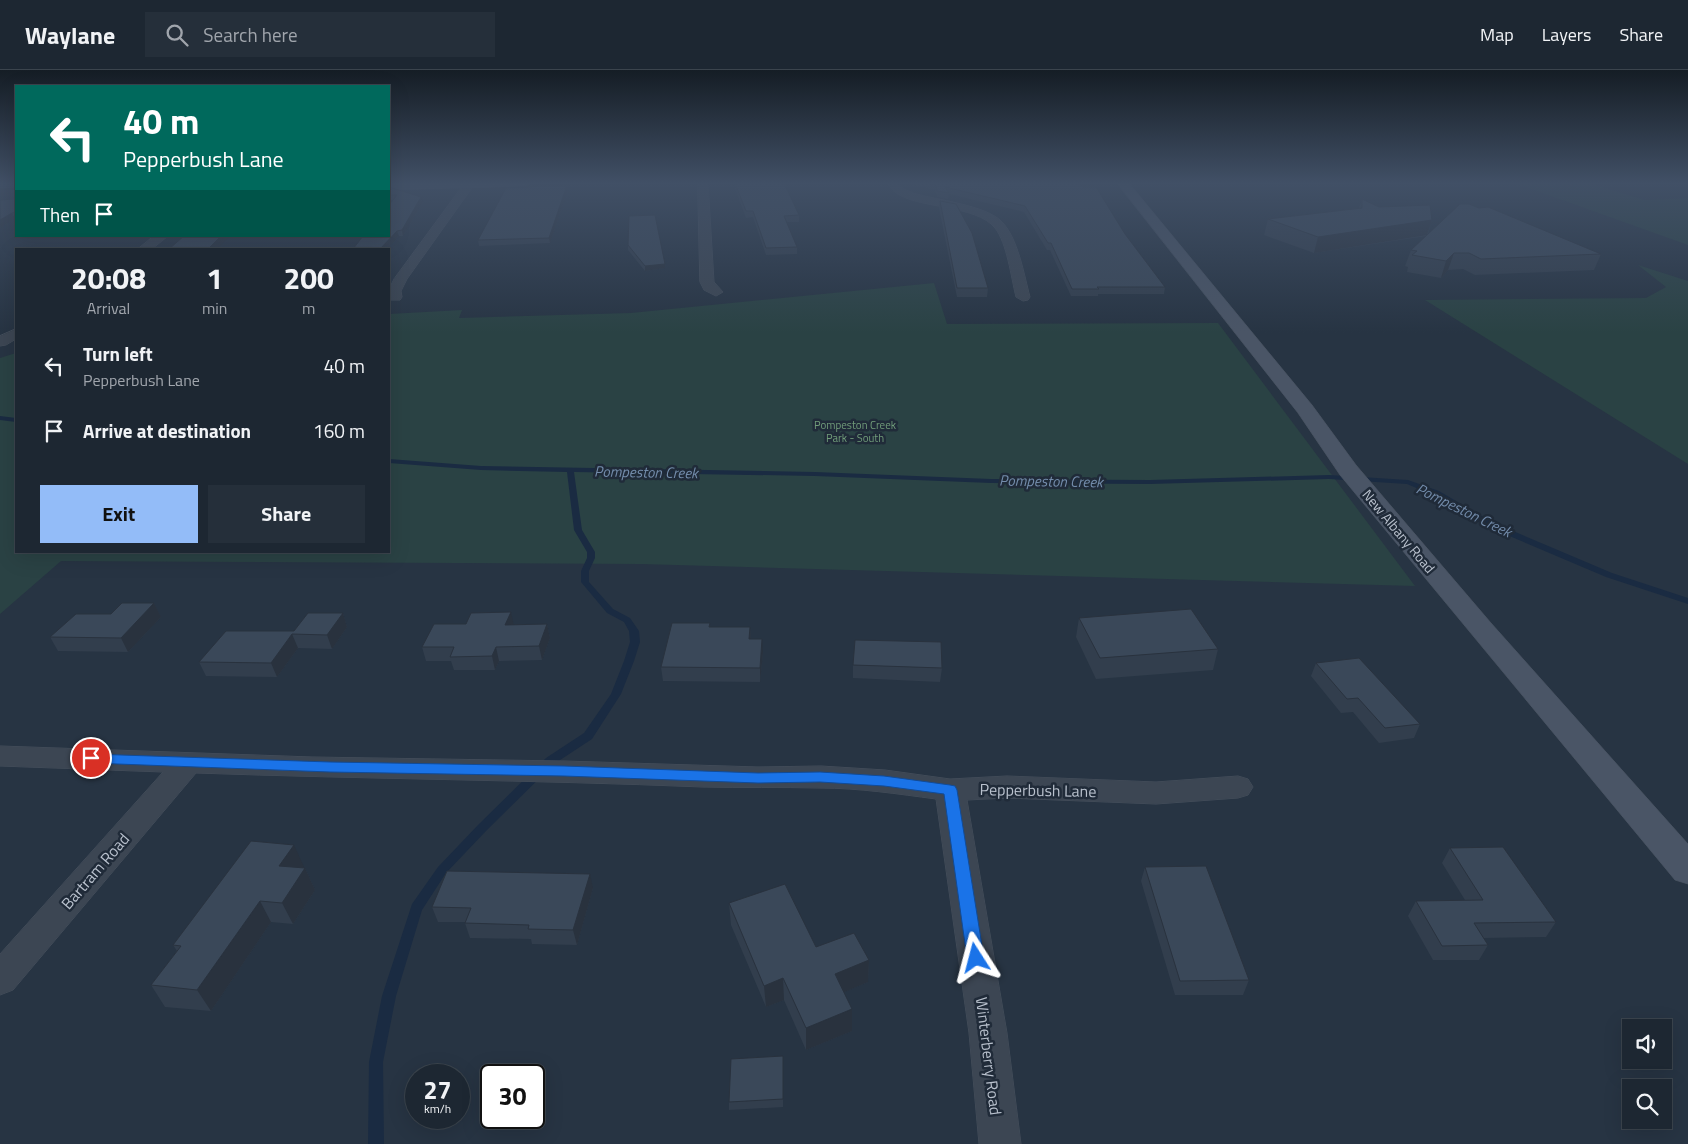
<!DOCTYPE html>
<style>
:root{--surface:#1d2732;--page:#252f3a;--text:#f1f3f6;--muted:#a0a5ac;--line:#3b444d;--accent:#93bcf8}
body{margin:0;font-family:"Titillium Web",sans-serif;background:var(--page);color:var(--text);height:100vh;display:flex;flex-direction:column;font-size:19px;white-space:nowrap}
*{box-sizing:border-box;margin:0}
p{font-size:16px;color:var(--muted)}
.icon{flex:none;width:28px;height:28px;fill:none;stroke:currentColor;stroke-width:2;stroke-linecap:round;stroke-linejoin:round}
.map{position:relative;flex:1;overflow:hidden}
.sheet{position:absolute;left:15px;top:178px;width:375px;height:305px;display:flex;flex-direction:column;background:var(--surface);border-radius:0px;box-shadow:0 5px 20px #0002,0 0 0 1px var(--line)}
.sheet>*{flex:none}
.banner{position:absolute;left:15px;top:15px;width:375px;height:152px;border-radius:0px;box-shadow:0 5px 20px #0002,0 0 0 1px var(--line);background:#00695c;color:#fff;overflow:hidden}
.tools{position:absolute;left:1622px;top:949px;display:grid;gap:10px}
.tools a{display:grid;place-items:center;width:50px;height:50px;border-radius:0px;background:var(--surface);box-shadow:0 5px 20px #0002,0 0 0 1px var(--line);font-size:25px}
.speed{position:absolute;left:405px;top:994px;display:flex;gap:10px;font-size:25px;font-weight:700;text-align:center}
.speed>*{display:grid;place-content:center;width:65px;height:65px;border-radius:50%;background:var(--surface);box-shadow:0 5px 20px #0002,0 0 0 1px var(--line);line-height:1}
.speed small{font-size:12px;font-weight:400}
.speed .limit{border:2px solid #111;border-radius:8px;background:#fff;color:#111}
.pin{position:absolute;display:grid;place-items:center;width:42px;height:42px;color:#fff;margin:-21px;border:2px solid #fff;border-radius:50%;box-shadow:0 1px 5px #0007}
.me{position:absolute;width:55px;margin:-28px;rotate:351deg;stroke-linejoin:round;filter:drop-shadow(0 0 4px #0008)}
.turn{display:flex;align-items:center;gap:18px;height:105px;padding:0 25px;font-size:22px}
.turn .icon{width:65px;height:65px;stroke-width:2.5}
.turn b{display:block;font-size:35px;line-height:42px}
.then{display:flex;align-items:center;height:48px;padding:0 25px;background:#0003;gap:10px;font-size:19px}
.eta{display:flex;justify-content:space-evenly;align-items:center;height:85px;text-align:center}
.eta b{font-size:30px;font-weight:700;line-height:35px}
.button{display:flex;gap:10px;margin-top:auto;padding:10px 25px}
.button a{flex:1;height:58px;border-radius:0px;background:var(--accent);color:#111;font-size:20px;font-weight:700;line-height:58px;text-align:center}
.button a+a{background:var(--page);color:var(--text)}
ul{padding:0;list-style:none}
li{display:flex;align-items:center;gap:15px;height:65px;padding:0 25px}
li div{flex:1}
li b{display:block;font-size:19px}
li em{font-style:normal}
header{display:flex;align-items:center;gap:30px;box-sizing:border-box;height:70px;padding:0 25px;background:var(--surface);border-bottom:1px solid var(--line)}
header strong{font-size:24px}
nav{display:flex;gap:28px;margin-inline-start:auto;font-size:18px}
.search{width:350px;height:45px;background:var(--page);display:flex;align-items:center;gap:12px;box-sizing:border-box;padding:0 18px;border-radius:0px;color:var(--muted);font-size:19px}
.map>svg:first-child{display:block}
.green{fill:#2a4244}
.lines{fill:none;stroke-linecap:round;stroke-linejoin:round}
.stream{fill:#1a2b42;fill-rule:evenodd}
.minor-casing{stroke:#454f5c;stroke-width:1}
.secondary-casing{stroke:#454f5c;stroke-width:1}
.minor{fill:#3c4653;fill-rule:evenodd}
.secondary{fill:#4a5566;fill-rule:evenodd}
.wall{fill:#323e4d}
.shaded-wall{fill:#29323e}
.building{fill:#3a4859;stroke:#29323e}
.route{fill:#1a73e8;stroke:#114b97}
.labels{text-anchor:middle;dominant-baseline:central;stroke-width:5;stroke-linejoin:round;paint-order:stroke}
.far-park-label{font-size:11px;fill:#719d7a;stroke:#202b39}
.street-label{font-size:14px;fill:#b9c1cd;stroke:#202b39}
.water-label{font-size:15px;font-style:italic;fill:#738cab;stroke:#202b39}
.near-street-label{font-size:16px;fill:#b9c1cd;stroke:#202b39}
</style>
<header>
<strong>Waylane</strong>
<div class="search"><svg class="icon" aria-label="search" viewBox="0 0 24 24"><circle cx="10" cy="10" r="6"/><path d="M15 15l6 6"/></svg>Search here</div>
<nav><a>Map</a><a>Layers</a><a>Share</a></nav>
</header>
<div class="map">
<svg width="1688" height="1074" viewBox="0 0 1688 1074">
<rect width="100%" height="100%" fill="#273443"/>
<path class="green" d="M1515 113H1589L1644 130 1688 128V175Z
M1638 195 1688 211V394L1425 230 1646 228 1666 217Z
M934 213 947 254 1218 253 1415 516 641 494 61 491 0 544V288L16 283V481H389V244L462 240 459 248 631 243Z"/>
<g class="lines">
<path class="stream" d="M0 346 16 348V352L0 350Z
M389 389 481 396 815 402 991 409 1150 410 1329 405 1408 410 1439 421 1492 452 1513 461 1612 503 1688 528V534L1606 507 1486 456 1433 425 1407 414 1329 409 1150 414 991 413 815 406 574 402 582 460 595 482V488L589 501V512L613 539 630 548 639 561 640 572 634 591 621 624 592 669 554 694 486 761 446 803 422 840 396 926 383 992 384 1074H368L369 992 382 926 412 834 438 797 478 755 546 688 584 663 611 624 624 591 630 572 629 561 624 552 607 543 581 512V501L587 488V482L574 460 567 402 481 400 389 393Z"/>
<g class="minor-casing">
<path id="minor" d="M465 113H473L474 115 407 209 401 221 402 227 400 230H390L389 219 394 209Z
M698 113H708L714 212 723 222 716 226 704 220 700 212Z
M888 113H898L902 118 913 123C936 130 985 135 1001 151 1018 167 1024 205 1030 227L1028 230 1023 231 1016 227C1011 207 1007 173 995 158 976 134 916 139 895 122 892 120 890 116 888 113Z
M154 166H168L152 179H138Z
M16 259V269L6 275 0 276V266Z
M0 676 312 687 564 691 758 697 821 696 885 700 950 709 1007 706 1156 712 1238 706 1248 709 1253 717 1248 725 1238 728 1156 734 1007 728 967 730 1007 963 1021 1074H979L969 963 936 729C898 724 859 718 820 718 781 717 742 718 703 717 534 710 365 709 196 703L13 920 0 925V884L163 702 0 696Z"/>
</g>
<g class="secondary-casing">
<path id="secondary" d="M531 113 525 116 389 120V114Z
M1117 113H1129L1312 335 1356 395 1491 553 1688 774V814L1675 810 1340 405 1298 343Z"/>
</g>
<use href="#minor" class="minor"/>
<use href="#secondary" class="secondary"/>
</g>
<path class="wall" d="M0 113H16V148H15L0 158 15 129V124L0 125Z
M735 113 799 145V152H786L797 177V184L766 185 753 147 746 148 735 118Z
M909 113H1076L1125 164 1165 217 1164 224H1098V226H1071L1050 180H1047L1024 142 949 124 948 129 937 127 935 120Z
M567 115 568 120 550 173 479 176 478 170Z
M389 117 423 132 403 166H399L388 179 393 130H389Z
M1362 129 1379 137 1432 150 1428 164 1479 138 1601 184 1594 200 1475 205 1463 199 1448 200 1441 208 1407 202 1408 197 1405 196 1411 180 1426 166 1314 183 1264 165 1268 149 1359 138Z
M940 131 988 218 987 227H957L939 138Z
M628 175 665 194V198L645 201 628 180Z
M154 533 161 547 128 582 58 581 50 567 111 544Z
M343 543 347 557 332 579 298 578 277 607 206 606 199 592 294 561Z
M1079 548 1218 579 1213 600 1096 609 1076 567Z
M710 553V557H750L751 569 763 582 760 612 663 611 661 597Z
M547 554 550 568 542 590 499 591 495 600H454L451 591H426L422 577 514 555Z
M1316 593 1420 654 1414 668 1379 673 1353 642 1341 643 1311 606Z
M853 595 942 598 940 612 853 608Z
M1450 778 1556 852 1546 867 1483 868 1488 875 1479 890H1433L1408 846 1416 831 1465 830 1442 793Z
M304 797 303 798H305L315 820 293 854 271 852 211 941 165 937 151 915 177 881 173 875Z
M1145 797 1249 910 1243 925H1175L1141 811Z
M593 818 577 875 532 874 531 869 470 868 465 853V852H438L432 837Z
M729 833 816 877 869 890 868 912 844 922 852 961 806 980 784 930 766 937 731 855Z
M783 993V1037L729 1040V1032Z"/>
<path class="shaded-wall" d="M567 115 568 120 550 173 549 168Z
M15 118 16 124 0 125V119Z
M421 127 423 132 403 166 402 160Z
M12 143 15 148 0 158V150Z
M1432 150 1427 165 1314 183 1318 167Z
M397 161 399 166 388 179H380Z
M221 166H230L217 179H208Z
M1454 183 1448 200 1441 208 1446 191Z
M665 194V198L645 201V196Z
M154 533 161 547 128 582 121 568Z
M511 542 514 556 505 555Z
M343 543 347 557 332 579 327 565Z
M547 554 550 568 542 590 539 576Z
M750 557 751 571 749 569Z
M292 564 298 578 277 607 271 593Z
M762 569 763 582 760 612V598Z
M496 577 499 591 495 600 492 586Z
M294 775 304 797 290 817 279 796Z
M305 798 315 820 293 854 282 833Z
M590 804 593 818 577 875 573 860Z
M260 831 271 852 211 941 197 920Z
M869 890 868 912 835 926V904Z
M783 908 784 930 766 937 764 916Z
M852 939V961L806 980V958Z"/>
<path class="building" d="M0 113H16V142L12 143 0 150V130L15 129V118L0 119Z
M735 113H784L799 145 784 146 797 177 766 178 753 141H746Z
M928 113H1076L1083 117H1096L1125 164 1165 217H1097L1099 219H1072L1051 173H1048L1025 136 945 117 949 123 937 121 936 115Z
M567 115 549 168 478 170 506 118Z
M389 117 421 127 402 160 397 161 380 179H353L363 166H389V135L397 125H389Z
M1362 129 1379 137 1430 135 1432 150 1318 167 1268 149 1362 138Z
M940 131 956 134 972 163 988 218H957Z
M1460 134H1469L1479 138 1488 137 1601 184 1481 189 1469 183H1454L1446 191 1412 185 1417 181 1411 180Z
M655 145 665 194 645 196 628 175 629 146Z
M184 166H221L208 179H169Z
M122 533H154L121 568 50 567 76 544H111Z
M1191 539 1218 579 1100 588 1079 548Z
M511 542 505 555 547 554 539 576 496 577 492 586 450 587 454 577H422L434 554H466L471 543Z
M308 543H343L327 565 292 564 271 593 199 592 226 561H294Z
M672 553H710L709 557H750L749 569H762L760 598 661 597Z
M855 570 941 572 942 598 853 595Z
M1359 588 1420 654 1385 658 1358 628 1347 629 1316 593Z
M251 771 294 775 279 796 305 798 282 833 260 831 197 920 151 915 181 876 173 875Z
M1503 777 1556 852 1474 853 1488 875 1442 876 1416 831 1483 830 1450 778Z
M1206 796 1249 910 1180 911 1145 797Z
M447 801 590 804 573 860 528 859 529 855 465 853 471 838 432 837Z
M785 814 816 877 854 863 869 890 835 904 852 939 806 958 783 908 764 916 729 833Z
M783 986V1029L729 1032 731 989Z"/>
<linearGradient id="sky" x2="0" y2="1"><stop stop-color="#151d25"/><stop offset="0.43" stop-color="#415066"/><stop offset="1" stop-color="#415066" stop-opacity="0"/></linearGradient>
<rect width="1688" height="263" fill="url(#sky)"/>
<path class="route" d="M91 684 330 692 564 696 758 703 820 702 884 706 950 715 955 716 957 720 984 888 982 894 976 896 970 894 967 888 944 724 884 716 820 712 758 713 564 706 330 702 91 693 86 692 84 688 86 685Z"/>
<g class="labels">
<g class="far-park-label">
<text x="855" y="355">Pompeston Creek<tspan x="855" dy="13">Park - South</tspan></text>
</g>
<g class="street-label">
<text transform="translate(1399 461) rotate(50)">New Albany Road</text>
</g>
<g class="water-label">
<text transform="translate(646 402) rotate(1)">Pompeston Creek</text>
<text transform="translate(1051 411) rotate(1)">Pompeston Creek</text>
<text transform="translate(1464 440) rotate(26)">Pompeston Creek</text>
</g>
<g class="near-street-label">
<text transform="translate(1038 720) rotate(1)">Pepperbush Lane</text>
<text transform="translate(95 801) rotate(-49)">Bartram Road</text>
<text transform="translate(989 986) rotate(83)">Winterberry Road</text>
</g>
</g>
</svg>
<div class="tools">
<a><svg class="icon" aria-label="sound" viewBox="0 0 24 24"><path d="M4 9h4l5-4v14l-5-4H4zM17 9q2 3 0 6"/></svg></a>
<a><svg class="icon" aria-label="search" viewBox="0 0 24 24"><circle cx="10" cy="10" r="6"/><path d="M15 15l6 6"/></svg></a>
</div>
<div class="speed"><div>27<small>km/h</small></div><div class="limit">30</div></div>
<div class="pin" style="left:91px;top:688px;background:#d93025"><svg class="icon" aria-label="arrive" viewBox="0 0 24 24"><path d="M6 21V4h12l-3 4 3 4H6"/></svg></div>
<svg class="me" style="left:976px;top:888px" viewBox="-20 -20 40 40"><path d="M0-17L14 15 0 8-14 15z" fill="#1a73e8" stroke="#fff" stroke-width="4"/></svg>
<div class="banner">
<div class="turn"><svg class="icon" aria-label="left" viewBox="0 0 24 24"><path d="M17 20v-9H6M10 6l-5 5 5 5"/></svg><div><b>40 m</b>Pepperbush Lane</div></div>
<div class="then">Then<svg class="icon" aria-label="arrive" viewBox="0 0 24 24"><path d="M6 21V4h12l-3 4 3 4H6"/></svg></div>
</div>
<section class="sheet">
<div class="eta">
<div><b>20:08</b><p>Arrival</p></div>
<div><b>1</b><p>min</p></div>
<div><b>200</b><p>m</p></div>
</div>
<ul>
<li><svg class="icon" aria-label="left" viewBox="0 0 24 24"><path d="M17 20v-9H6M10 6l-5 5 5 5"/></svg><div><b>Turn left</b><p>Pepperbush Lane</p></div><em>40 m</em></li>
<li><svg class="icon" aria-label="arrive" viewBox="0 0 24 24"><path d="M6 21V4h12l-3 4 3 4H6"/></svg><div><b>Arrive at destination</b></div><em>160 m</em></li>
</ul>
<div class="button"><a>Exit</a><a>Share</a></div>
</section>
</div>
